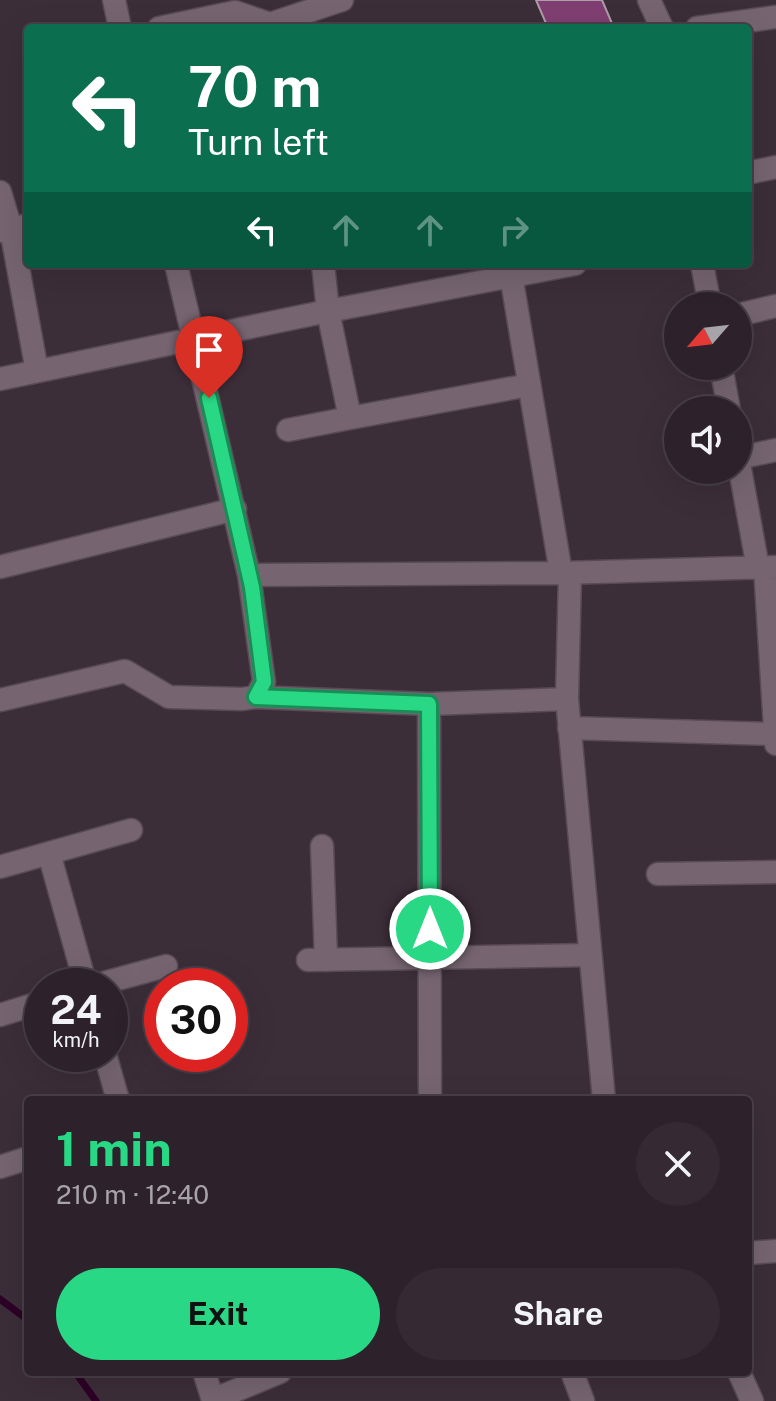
<!DOCTYPE html>
<meta charset="utf-8">
<style>
:root{--surface:#2d222b;--page:#352a33;--text:#f1f3f6;--muted:#a7a4a9;--line:#483f47;--accent:#28d885}
body{margin:0;font-family:"Public Sans",sans-serif;background:var(--page);color:var(--text);height:100vh;display:flex;flex-direction:column;font-size:30px;white-space:nowrap}
*{box-sizing:border-box;margin:0}
p{font-size:26px;color:var(--muted)}
.icon{flex:none;width:44px;height:44px;fill:none;stroke:currentColor;stroke-width:2;stroke-linecap:round;stroke-linejoin:round}
.map{position:relative;flex:1;overflow:hidden}
.drawer{position:absolute;left:24px;top:1096px;width:728px;height:280px;display:flex;flex-direction:column;background:var(--surface);border-radius:8px;box-shadow:0 8px 32px #0002,0 0 0 2px var(--line)}
.drawer>*{flex:none}
.top-card{position:absolute;left:24px;top:24px;width:728px;height:244px;border-radius:8px;box-shadow:0 8px 32px #0002,0 0 0 2px var(--line);background:#0b6e4f;color:#fff;overflow:hidden}
.needle{width:52px;rotate:242deg}
.buttons{position:absolute;left:664px;top:292px;display:grid;gap:16px}
.buttons a{display:grid;place-items:center;width:88px;height:88px;border-radius:50%;background:var(--surface);box-shadow:0 8px 32px #0002,0 0 0 2px var(--line);font-size:40px}
.speed{position:absolute;left:24px;top:968px;display:flex;gap:16px;font-size:40px;font-weight:700;text-align:center}
.speed>*{display:grid;place-content:center;width:104px;height:104px;border-radius:50%;background:var(--surface);box-shadow:0 8px 32px #0002,0 0 0 2px var(--line);line-height:1}
.speed small{font-size:20px;font-weight:400}
.speed .limit{border:12px solid #d22;background:#fff;color:#111}
.pin{position:absolute;display:grid;place-items:center;width:68px;height:68px;color:#fff;margin:-82px -34px;border-radius:50% 50% 50% 0;rotate:-45deg;box-shadow:0 0 8px #0007}
.pin .icon{rotate:45deg}
.me{position:absolute;width:88px;margin:-44px;rotate:0deg;stroke-linejoin:round;filter:drop-shadow(0 0 6px #0008)}
.turn{display:flex;align-items:center;gap:28px;height:168px;padding:0 32px;font-size:36px}
.turn .icon{width:104px;height:104px;stroke-width:2.5}
.turn b{display:block;font-size:56px;line-height:68px}
.lanes{display:flex;align-items:center;height:76px;padding:0 32px;background:#0003;justify-content:center;gap:40px;direction:ltr}
.lanes .off{opacity:.35}
.round{display:grid;place-items:center;flex:none;width:84px;height:84px;border-radius:42px;background:var(--page)}
.summary{display:flex;align-items:center;justify-content:space-between;height:136px;padding:0 32px}
h1{font-size:48px;font-weight:700;line-height:60px;color:var(--accent)}
.primary-button{display:flex;gap:16px;margin-top:auto;padding:16px 32px}
.primary-button a{flex:1;height:92px;border-radius:48px;background:var(--accent);color:#111;font-size:32px;font-weight:700;line-height:92px;text-align:center}
.primary-button a+a{background:var(--page);color:var(--text)}
.map>svg:first-child{display:block}
.lines{fill:none;stroke-linecap:round;stroke-linejoin:round}
.stream{stroke:#2e0126;stroke-width:7}
.building{fill:#803f72;stroke:#ae9ca8;stroke-width:2}
.minor-casing{stroke:#584b55;stroke-width:25}
.minor{stroke:#766571;stroke-width:22}
.route-casing{stroke:#1a8c56;stroke-width:20}
.route{stroke:#28d885;stroke-width:14}
</style>
<div class="map">
<svg width="776" height="1401" viewBox="0 0 776 1401">
<rect width="100%" height="100%" fill="#3c2e39"/>
<g class="lines">
<path class="stream" d="M0 1299 28 1320
M75 1372 96 1401"/>
</g>
<path class="building" d="M536 0H602L614 28H548Z"/>
<g class="lines">
<g class="minor-casing">
<path id="minor" d="M114 0 120 28
M649 0 662 28
M159 28 235 12 270 24 342 0
M697 28 776 17
M748 173 776 167
M0 192 11 229 28 225
M0 231 11 229 37 371
M323 264 328 311 350 418 529 385
M702 264 710 306
M738 315 776 306
M721 366 729 410
M0 379 318 313 575 264
M288 430 350 418
M738 458 758 568
M738 458 776 450
M0 567 235 509
M765 567 776 744
M561 573 776 567
M249 575 561 573 511 275
M256 697 429 704
M567 699 604 1100
M0 700 125 671 169 697 242 699 256 697 264 682 249 575 176 264
M569 728 775 734
M322 846 326 960
M49 853 86 986
M0 867 131 830
M658 874 776 872
M308 960 590 955
M92 986 166 966
M0 1015 42 1002
M105 1054 118 1100
M430 1100 429 704 567 699 570 573
M0 1167 28 1158
M748 1253 776 1251
M204 1372 213 1400 280 1372
M572 1372 583 1401
M739 1372 752 1401"/>
</g>
<use href="#minor" class="minor"/>
</g>
<g class="lines">
<g class="route-casing">
<path id="route" d="M209 398 252 587 264 682 256 697 429 704 430 929"/>
</g>
<use href="#route" class="route"/>
</g>
</svg>
<div class="buttons">
<a><svg class="needle" viewBox="-14 -14 28 28"><path d="M0-13l5 13h-10z" fill="#e53935"/><path d="M0 13l5-13h-10z" fill="#a7a4a9"/></svg></a>
<a><svg class="icon" aria-label="sound" viewBox="0 0 24 24"><path d="M4 9h4l5-4v14l-5-4H4zM17 9q2 3 0 6"/></svg></a>
</div>
<div class="speed"><div>24<small>km/h</small></div><div class="limit">30</div></div>
<div class="pin" style="left:209px;top:398px;background:#d93025"><svg class="icon" aria-label="arrive" viewBox="0 0 24 24"><path d="M6 21V4h12l-3 4 3 4H6"/></svg></div>
<svg class="me" style="left:430px;top:929px" viewBox="-20 -20 40 40"><circle r="17" fill="#28d885" stroke="#fff" stroke-width="3"/><path d="M0-11L8 9 0 5-8 9z" fill="#fff"/></svg>
<div class="top-card">
<div class="turn"><svg class="icon" aria-label="left" viewBox="0 0 24 24"><path d="M17 20v-9H6M10 6l-5 5 5 5"/></svg><div><b>70 m</b>Turn left</div></div>
<div class="lanes"><svg class="icon" aria-label="left" viewBox="0 0 24 24"><path d="M17 20v-9H6M10 6l-5 5 5 5"/></svg><svg class="icon off" aria-label="ahead" viewBox="0 0 24 24"><path d="M12 20V5M6 11l6-6 6 6"/></svg><svg class="icon off" aria-label="ahead" viewBox="0 0 24 24"><path d="M12 20V5M6 11l6-6 6 6"/></svg><svg class="icon off" aria-label="right" viewBox="0 0 24 24"><path d="M7 20v-9h11M14 6l5 5-5 5"/></svg></div>
</div>
<section class="drawer">
<div class="summary"><div><h1>1 min</h1><p>210 m · 12:40</p></div><a class="round"><svg class="icon" aria-label="close" viewBox="0 0 24 24"><path d="M6 6l12 12M18 6L6 18"/></svg></a></div>
<div class="primary-button"><a>Exit</a><a>Share</a></div>
</section>
</div>
